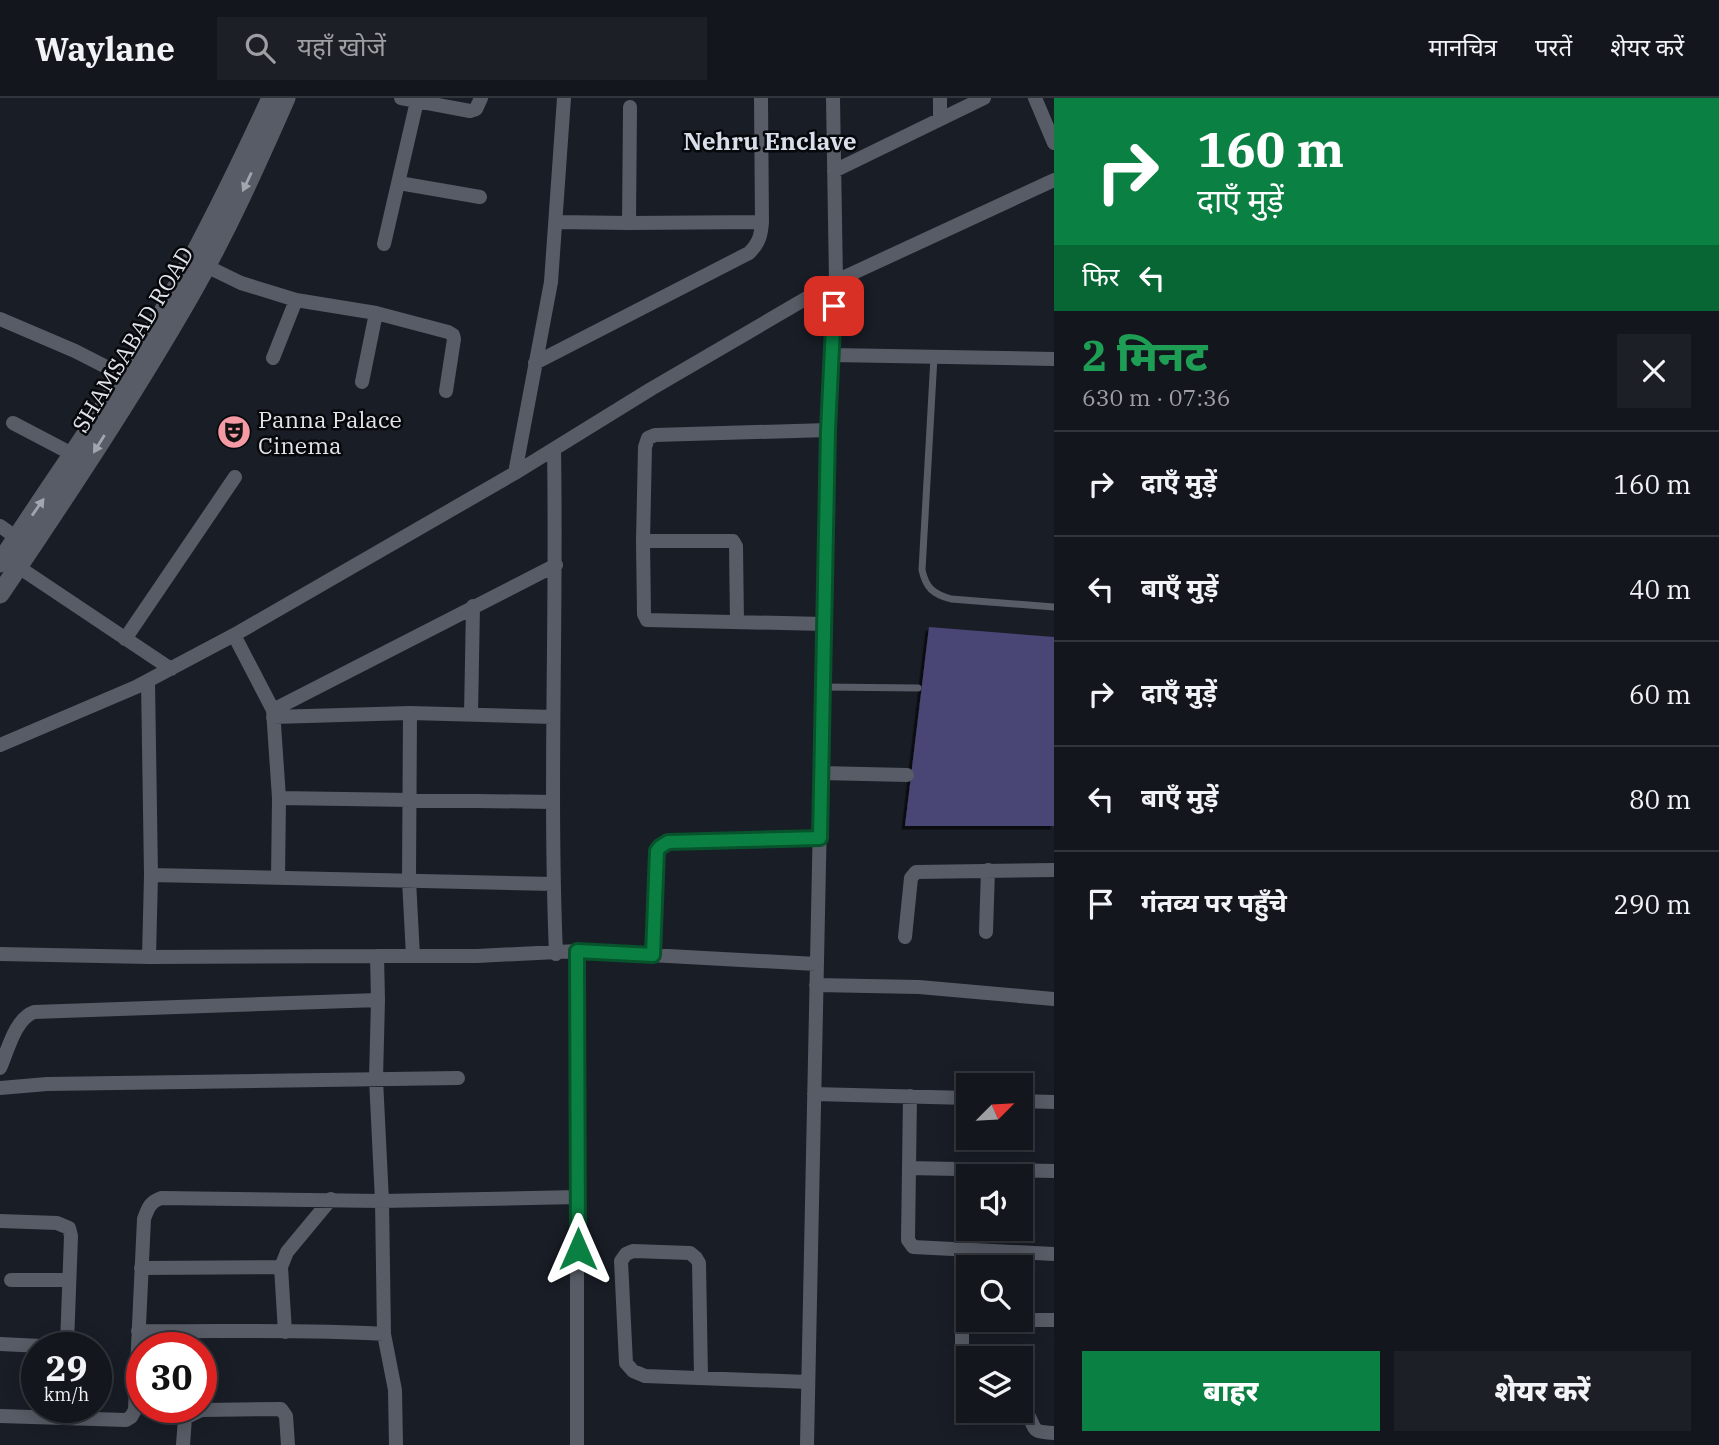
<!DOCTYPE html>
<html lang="hi">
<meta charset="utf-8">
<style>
:root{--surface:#13161c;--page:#1c1f25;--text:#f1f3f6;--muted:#9d9fa3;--line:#32353b;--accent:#0b8043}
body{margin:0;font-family:"IBM Plex Serif","Noto Sans Devanagari",serif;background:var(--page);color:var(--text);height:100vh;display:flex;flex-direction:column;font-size:26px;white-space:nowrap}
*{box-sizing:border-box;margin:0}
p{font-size:23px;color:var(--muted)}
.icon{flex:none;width:38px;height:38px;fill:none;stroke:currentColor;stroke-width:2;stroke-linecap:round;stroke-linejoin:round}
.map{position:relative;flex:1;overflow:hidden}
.drawer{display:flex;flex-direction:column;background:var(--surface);width:665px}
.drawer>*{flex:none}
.guide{background:#0b8043;color:#fff;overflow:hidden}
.needle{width:46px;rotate:66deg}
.fabs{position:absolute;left:956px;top:975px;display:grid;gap:14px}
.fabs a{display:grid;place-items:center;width:77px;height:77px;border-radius:0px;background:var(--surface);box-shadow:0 4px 18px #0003,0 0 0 2px var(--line);font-size:35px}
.speed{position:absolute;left:21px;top:1234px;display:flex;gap:14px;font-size:35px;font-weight:700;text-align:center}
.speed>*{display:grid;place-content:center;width:91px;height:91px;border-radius:50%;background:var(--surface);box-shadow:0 4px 18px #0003,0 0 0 2px var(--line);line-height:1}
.speed small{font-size:18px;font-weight:400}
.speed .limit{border:10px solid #d22;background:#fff;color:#111}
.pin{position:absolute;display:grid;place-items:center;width:60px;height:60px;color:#fff;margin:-30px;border-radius:14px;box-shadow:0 4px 10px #0006}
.me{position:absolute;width:77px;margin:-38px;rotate:0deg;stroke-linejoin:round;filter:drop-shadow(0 0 5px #0008)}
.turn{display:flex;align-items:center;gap:24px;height:147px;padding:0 28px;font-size:32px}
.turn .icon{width:91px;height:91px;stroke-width:2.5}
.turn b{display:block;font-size:49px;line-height:60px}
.then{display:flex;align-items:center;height:66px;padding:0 28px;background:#0003;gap:14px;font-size:26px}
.round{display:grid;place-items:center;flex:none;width:74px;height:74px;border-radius:0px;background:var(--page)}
.summary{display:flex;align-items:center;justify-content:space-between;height:119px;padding:0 28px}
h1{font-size:42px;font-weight:800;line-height:52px;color:#1e9e55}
.button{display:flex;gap:14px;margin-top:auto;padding:14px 28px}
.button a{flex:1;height:80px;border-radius:0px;background:var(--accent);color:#fff;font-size:28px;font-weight:800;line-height:80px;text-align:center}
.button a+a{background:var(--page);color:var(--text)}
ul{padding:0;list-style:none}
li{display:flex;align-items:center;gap:21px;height:105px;padding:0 28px;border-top:2px solid var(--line)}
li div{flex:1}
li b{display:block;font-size:26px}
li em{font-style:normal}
header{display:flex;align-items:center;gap:42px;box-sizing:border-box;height:98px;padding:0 35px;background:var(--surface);border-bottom:2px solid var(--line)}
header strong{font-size:33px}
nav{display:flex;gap:38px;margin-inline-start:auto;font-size:24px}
.search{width:490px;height:63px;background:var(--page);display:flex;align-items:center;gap:18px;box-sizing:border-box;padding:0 24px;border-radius:0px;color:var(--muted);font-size:26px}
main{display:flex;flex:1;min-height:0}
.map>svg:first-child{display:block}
.building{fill:#494575;filter:url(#shadow)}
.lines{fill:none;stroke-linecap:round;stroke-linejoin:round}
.lane{stroke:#575c66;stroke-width:7}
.street{stroke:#575c66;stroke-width:14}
.secondary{stroke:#575c66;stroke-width:19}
.oneway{fill:#a2a6ae}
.route-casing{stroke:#07532c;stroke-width:18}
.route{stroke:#0b8043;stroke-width:12}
.labels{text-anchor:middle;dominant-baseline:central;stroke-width:5;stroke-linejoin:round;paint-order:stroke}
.street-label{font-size:23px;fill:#e0e3e9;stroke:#06080b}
.poi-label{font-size:23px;fill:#e0e3e9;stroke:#06080b;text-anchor:start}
.neighbourhood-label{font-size:24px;font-weight:bold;fill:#d8deea;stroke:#06080b}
</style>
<header>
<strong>Waylane</strong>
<div class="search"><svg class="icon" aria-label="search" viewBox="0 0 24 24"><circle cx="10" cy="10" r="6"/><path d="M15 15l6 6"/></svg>यहाँ खोजें</div>
<nav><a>मानचित्र</a><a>परतें</a><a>शेयर करें</a></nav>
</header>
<main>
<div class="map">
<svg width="1054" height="1347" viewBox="0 0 1054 1347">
<defs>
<filter id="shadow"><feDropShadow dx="-3.5" dy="3.5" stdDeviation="0" flood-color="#0009"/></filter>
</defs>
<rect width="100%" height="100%" fill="#191d26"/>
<path class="building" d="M929 529 1054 539V728H905Z"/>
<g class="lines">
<path class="lane" d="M934 259 922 472C926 490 933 496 951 501L1054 509
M823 589 918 590"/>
<path class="street" d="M401 0 470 13 476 11 481 0
M1035 0 1054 45
M940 20V0
M834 73 984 0
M399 85 480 99
M556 124 629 125 630 9
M629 125 762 124
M384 146 417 3
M206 168 241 185 296 202 376 215 448 234 453 237 454 241 446 293
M0 221 75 253 124 278
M832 257 1054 261
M273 260 296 202
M535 265 749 155C759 145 761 138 762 124L761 0
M362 284 376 215
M13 325 74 357
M554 351C557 519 549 687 556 856
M515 375 551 184 564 0
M0 428 17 440
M643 443H733L736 448 737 524
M11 464 171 571
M824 526 647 522 644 516 643 443 645 349 648 340 655 337 828 332
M234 537 273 612 279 700 278 780
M125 541 235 379
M148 583 151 777 149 859
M273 612 556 467
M410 615 409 782 413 858
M471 617 473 508
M273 619 410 615 553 619
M0 647 136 589 234 537 515 375 651 291 836 183 1054 82
M821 675 907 677
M279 700 552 704
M151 777 553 786
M986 834 988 772
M905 839 911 780 916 774 1054 772
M0 856 149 859 377 858H477L577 853 816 866
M653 857 658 753 660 749 668 744 820 740
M816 887 919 889 1054 901
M378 902 376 981 382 1103 384 1236 395 1292 396 1347
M0 970C8 952 15 921 34 914L378 902 377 858
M0 990 47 986 458 980
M814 996 968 1000
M910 998 908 1142 913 1149 1054 1156
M1020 1003 1054 1004
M909 1070 1054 1073
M0 1123 57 1125 69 1130 71 1138 67 1246 62 1249 0 1246
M141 1170 281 1169
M11 1182H69
M138 1233C220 1234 302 1231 384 1236
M285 1234 281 1169 287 1154 331 1101
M701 1279 699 1165 696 1160 690 1155 633 1153 626 1156 621 1163 626 1265 633 1273 645 1278 808 1284
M968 1307 962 1301V1230L972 1222H1054
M1020 1312 1027 1315C1037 1333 1031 1334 1054 1335
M0 1318 126 1322 131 1319 135 1312 144 1121C148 1110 150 1104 161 1100L382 1103 578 1099
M183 1347 185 1320 201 1312 281 1311 286 1318 288 1347
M577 1347V853
M807 1347 828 332 836 183 833 0"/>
<path class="secondary" d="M0 465C45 395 94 327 138 256 188 174 231 87 271 0
M0 496C66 398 132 299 191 196 227 133 257 66 286 0"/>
</g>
<defs><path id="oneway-solid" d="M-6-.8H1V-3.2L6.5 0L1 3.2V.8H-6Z" transform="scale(1.75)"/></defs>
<g class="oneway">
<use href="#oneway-solid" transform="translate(247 84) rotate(115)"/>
<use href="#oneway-solid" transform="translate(99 346) rotate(122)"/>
<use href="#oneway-solid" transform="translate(38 409) rotate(-55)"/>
</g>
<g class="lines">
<g class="route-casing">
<path id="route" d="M578 1151 577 853 653 857 657 753 660 749 668 744 820 740 828 332 834 208"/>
</g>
<use href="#route" class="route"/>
</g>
<defs>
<g id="theatre-disc" transform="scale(1.75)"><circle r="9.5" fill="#f49aa5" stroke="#06080b"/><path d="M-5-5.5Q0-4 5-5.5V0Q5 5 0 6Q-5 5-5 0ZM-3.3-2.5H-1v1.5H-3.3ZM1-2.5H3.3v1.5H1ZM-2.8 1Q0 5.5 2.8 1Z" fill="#111"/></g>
</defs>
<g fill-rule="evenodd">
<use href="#theatre-disc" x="234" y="334"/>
</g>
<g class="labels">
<g class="street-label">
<text transform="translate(132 241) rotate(-59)">SHAMSABAD ROAD</text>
</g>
<g class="poi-label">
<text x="258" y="321">Panna Palace<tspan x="258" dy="26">Cinema</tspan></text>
</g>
<g class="neighbourhood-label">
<text x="770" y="43">Nehru Enclave</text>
</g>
</g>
</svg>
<div class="fabs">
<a><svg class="needle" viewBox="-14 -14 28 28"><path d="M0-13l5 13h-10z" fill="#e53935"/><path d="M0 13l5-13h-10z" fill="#9d9fa3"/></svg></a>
<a><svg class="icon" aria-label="sound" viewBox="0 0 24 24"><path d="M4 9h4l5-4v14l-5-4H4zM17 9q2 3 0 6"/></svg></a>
<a><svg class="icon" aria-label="search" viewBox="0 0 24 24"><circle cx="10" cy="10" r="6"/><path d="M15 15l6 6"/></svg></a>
<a><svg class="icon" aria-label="layers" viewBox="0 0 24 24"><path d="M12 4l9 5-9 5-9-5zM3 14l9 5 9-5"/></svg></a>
</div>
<div class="speed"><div>29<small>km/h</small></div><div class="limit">30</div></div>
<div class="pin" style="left:834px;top:208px;background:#d93025"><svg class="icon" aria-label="arrive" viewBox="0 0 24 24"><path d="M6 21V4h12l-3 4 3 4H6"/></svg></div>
<svg class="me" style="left:578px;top:1151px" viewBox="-20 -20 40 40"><path d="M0-17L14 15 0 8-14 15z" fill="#0b8043" stroke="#fff" stroke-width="4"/></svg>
</div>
<section class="drawer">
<div class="guide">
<div class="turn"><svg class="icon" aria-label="right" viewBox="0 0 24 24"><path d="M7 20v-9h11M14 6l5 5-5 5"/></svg><div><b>160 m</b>दाएँ मुड़ें</div></div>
<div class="then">फिर<svg class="icon" aria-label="left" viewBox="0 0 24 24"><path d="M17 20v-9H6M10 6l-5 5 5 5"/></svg></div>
</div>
<div class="summary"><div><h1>2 मिनट</h1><p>630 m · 07:36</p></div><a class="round"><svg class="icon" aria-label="close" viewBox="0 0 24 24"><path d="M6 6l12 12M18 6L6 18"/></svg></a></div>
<ul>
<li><svg class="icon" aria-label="right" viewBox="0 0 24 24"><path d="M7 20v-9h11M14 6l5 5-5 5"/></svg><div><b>दाएँ मुड़ें</b></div><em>160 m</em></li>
<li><svg class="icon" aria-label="left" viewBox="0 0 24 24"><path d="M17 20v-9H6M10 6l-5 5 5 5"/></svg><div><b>बाएँ मुड़ें</b></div><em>40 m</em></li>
<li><svg class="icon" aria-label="right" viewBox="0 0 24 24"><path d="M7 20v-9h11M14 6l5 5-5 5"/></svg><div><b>दाएँ मुड़ें</b></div><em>60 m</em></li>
<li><svg class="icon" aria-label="left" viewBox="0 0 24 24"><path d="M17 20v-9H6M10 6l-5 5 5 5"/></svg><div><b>बाएँ मुड़ें</b></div><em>80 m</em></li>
<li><svg class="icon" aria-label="arrive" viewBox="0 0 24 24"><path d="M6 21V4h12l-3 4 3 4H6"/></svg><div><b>गंतव्य पर पहुँचे</b></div><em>290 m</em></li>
</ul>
<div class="button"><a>बाहर</a><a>शेयर करें</a></div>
</section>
</main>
